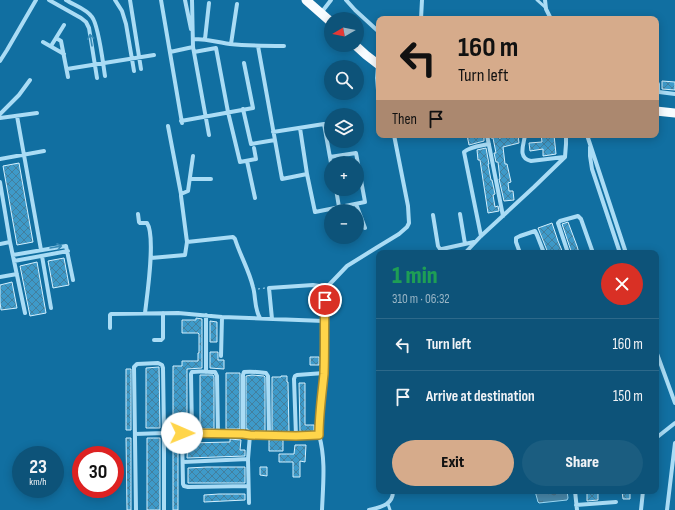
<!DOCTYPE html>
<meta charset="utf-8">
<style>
:root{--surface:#0d5379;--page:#1b5d80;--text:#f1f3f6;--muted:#9ab6c6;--line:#2d698a;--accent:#d6ab8b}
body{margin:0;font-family:"Sofia Sans Condensed",sans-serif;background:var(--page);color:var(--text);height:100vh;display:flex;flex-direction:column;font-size:15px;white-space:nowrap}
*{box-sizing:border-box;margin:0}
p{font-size:13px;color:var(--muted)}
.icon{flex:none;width:22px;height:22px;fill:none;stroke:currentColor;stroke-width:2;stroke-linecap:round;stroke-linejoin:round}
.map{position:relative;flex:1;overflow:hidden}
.sheet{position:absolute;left:376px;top:250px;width:283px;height:244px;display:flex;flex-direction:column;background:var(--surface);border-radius:8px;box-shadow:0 2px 10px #0003}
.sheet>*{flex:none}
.top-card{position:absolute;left:376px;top:16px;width:283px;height:122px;border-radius:8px;box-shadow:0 2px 10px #0003;background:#d6ab8b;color:#111;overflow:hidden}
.needle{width:26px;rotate:260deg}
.buttons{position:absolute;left:324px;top:12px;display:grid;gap:8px}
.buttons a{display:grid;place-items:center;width:40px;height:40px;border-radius:50%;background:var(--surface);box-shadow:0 2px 10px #0003;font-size:20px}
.speed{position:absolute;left:12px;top:446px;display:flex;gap:8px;font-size:20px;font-weight:700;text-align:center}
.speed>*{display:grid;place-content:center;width:52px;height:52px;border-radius:50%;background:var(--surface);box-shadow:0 2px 10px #0003;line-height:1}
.speed small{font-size:10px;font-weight:400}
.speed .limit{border:6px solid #d22;background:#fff;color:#111}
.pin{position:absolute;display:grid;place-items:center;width:34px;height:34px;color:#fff;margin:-17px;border:2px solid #fff;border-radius:50%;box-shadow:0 1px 4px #0007}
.me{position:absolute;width:44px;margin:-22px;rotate:91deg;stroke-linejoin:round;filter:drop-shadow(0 0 3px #0008)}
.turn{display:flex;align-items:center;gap:14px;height:84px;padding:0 16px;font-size:18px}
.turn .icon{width:52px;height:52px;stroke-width:2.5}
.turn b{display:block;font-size:28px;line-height:34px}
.then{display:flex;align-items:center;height:38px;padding:0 16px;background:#0003;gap:8px;font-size:15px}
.round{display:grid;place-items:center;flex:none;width:42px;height:42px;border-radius:21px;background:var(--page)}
.head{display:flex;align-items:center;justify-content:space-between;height:68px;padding:0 16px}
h1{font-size:24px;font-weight:800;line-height:30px;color:#1e9e55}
.button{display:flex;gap:8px;margin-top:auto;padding:8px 16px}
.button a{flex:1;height:46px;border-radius:24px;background:var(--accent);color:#111;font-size:16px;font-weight:800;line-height:46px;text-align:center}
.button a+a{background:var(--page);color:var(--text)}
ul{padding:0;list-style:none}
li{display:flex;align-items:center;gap:12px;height:52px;padding:0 16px;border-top:1px solid var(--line)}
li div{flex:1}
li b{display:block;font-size:15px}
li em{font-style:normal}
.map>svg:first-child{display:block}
.water{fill:url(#water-ripples);stroke:#9cdbf8}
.building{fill:url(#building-cross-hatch);stroke:#d3f0fe}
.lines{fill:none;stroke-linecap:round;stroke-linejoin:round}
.path{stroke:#aadcf5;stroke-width:1;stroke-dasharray:2 3;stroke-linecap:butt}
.lane{stroke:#aadcf5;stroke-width:3}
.street{stroke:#aadcf5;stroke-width:4}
.primary{stroke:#f8fcff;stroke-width:9}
.oneway{stroke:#378ab6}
.route-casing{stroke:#a68a30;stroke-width:10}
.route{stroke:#ffd54a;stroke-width:7}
</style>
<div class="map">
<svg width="675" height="510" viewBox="0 0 675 510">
<defs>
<pattern id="water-ripples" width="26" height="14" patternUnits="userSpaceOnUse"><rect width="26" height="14" fill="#4888aa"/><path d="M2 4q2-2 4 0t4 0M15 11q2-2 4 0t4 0" fill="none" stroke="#4a7084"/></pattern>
<pattern id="building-cross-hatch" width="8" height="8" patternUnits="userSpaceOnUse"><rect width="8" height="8" fill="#3e9ac9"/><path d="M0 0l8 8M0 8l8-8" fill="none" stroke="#437f9d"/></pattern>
</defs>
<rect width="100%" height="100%" fill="#116fa1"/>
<path class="water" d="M535 491H567L568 498 567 500 539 503 538 502Z"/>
<path class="building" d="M662 81 675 82V90L662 89Z
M467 135H484V141L469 145Z
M491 135H499V138L518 135 519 143 503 147 505 164H507L511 182 508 183 509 191H513L514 200 504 201 499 179H500L498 162H496L494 153H496L493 138H491Z
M541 135H554L556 154 543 156V149L530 151 529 143 542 142Z
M486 148 489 164H488L491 180H492L495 194 493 195 495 207 498 206 499 211 488 213 480 160H478L477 150Z
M19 163 33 242 17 245 3 166Z
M568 222 577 246 579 253H572L570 248 562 224Z
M552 223 558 241 563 253H548L538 228Z
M64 258 69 285 53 288 48 261Z
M37 262 46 313 30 316 20 266Z
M12 282 17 308 1 310 0 302V285Z
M196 318 202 319V368L187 369V430H173V366H182V361H198V353H199V334L198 333H182V320H196Z
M210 321 217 322V342H210Z
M210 352H218V360H224V369L210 368Z
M310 357H319V365H310Z
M159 367 160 428H146V368Z
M126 369H131V430H126Z
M226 373H240V429H226Z
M200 375H213L214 377V429H200Z
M252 375 264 376 265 377V431H248V429H246V376Z
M281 376H287V382H288L289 432H272V377H281Z
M299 383H305V425H314V432H300Z
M173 437H178V510H173Z
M126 438H131V510H127Z
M147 438H160V510H147Z
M269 438 283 439V451H269Z
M230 439 241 440 240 450H245V456L187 458 188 443 230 442Z
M295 445H306L305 462 300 461V477H293V462H279V454H294Z
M207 467H245V483H188V468Z
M260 467H267V476L260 475Z
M622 491H630V499H623Z
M587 493H598V500L587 501Z
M219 494H245V500L204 502V495Z"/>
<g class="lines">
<path class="path" d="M258 289 265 288"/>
<path class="lane" d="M537 0 546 8
M388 504 390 510"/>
<path class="street" d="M49 0 81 18 86 22 89 28 97 78
M66 0C74 5 87 9 92 17 99 26 103 64 105 76
M115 0 122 11 126 24 134 71
M130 0 141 69
M161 0 182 123
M185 0 191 29
M192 0 193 47 209 135
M346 0 355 10 379 32
M545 0 546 9 551 19
M321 13 331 0
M421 19 422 0
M56 38 61 41 68 77
M193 39C206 39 218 42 230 44 248 46 266 46 284 46
M205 39 209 3
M43 42 64 54
M231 44 237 4
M51 46 64 25
M258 46 282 179 307 174
M170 52 193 47
M194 52 216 48 228 112 240 162 256 159 254 148
M0 61 7 50 36 0
M378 65 377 78 378 90
M67 69 154 55
M658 84V90L659 92 675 94
M243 109 251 144 275 140
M0 114 19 95 30 80
M17 116 41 250
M0 118 37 113
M181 121 253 108 244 63
M168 126 181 194
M300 128 307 174 315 212 365 202 356 153 330 157
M273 132 324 124 331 163
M487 135 503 216
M525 135C524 144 517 158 531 161L564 157
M587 135 626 253
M590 147V156L592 169 620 253
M0 159 44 151
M247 161 255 198
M190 179H211
M0 182 10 242 25 313
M336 189 339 207
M356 204 365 228
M138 214 139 222 140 223H147C156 236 147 296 145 313
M460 214 465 244
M433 215 438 246 440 249H442L474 242
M481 236 464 152C471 146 480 146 489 144
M187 242 233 237 235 239C240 255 249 270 253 287 256 297 254 308 260 318
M0 244 10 242
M465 253 481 236 534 187 565 157 566 144V135
M520 253 516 242V238L520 236 535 231 537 235 544 253
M568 253 558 223 560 221 578 216 581 219 593 253
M13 255 66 246 73 280
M42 256 51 308
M151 258 185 255 187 242 181 196V194L188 191 193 156
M14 261 68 251
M0 277 17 274
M327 287 347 266 376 248 399 234 407 227 409 223 408 206 394 135
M206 315V372
M272 319 269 288 313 285 327 287 324 321V373
M110 328V315L111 314 178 313 222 317 324 321
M154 340H161L163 338V313
M656 351 675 403
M221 356 222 317
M182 433 183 484 184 486 188 487 248 486
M135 434 164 433 243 434 296 436 319 435C326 459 323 485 322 510
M192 434 191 374 192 372C200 371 207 372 215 372L217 376 218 434
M243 434V375L244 372C251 371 259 372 266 373L268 376 269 435
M296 436 294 379 295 376 297 375 324 373 319 415V435
M656 438 675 423
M183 462 248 459
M575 491 577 510
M249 503 248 459 250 435
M576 505 616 502
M136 510 134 367 137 364 158 363 162 365 163 368 164 433V510
M369 510C381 507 393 505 393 491
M641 510 643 491
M667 510 675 443"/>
<path class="primary" d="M306 0 331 22
M355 45 366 55 379 65
M656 111 675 113"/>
</g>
<defs><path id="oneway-shaft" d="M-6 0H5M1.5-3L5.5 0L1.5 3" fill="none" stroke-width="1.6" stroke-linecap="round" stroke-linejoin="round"/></defs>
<g class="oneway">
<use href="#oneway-shaft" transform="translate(91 40) rotate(-100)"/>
<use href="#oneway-shaft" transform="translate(56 247) rotate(-10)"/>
</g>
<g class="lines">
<g class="route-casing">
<path id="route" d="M182 433 243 434 250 435 296 436 319 435C319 414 322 394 324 374 325 349 324 324 325 300"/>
</g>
<use href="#route" class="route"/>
</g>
</svg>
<div class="buttons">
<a><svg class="needle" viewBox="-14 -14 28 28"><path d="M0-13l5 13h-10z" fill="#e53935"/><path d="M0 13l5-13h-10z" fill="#9ab6c6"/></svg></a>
<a><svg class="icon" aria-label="search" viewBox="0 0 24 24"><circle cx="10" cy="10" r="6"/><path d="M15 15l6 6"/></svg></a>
<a><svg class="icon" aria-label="layers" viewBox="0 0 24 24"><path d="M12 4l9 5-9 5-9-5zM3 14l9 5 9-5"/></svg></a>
<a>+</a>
<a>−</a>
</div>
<div class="speed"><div>23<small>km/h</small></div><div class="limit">30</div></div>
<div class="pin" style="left:325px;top:300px;background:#d93025"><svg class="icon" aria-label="arrive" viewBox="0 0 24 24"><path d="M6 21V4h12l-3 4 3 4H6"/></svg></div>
<svg class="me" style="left:182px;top:433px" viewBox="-20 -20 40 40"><circle r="19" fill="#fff"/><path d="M0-13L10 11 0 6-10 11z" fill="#ffd54a"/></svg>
<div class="top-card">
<div class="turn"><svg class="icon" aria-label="left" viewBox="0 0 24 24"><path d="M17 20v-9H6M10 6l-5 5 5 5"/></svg><div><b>160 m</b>Turn left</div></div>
<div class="then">Then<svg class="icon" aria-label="arrive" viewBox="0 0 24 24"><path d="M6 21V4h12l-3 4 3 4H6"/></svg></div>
</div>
<section class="sheet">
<div class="head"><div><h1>1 min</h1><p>310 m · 06:32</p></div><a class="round" style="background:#d93025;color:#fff"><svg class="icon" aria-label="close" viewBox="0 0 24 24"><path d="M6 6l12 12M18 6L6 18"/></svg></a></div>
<ul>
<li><svg class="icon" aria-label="left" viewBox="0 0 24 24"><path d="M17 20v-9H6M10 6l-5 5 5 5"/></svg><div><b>Turn left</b></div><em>160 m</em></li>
<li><svg class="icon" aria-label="arrive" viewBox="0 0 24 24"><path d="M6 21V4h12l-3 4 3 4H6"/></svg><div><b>Arrive at destination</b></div><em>150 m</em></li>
</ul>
<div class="button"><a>Exit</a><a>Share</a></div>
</section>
</div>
